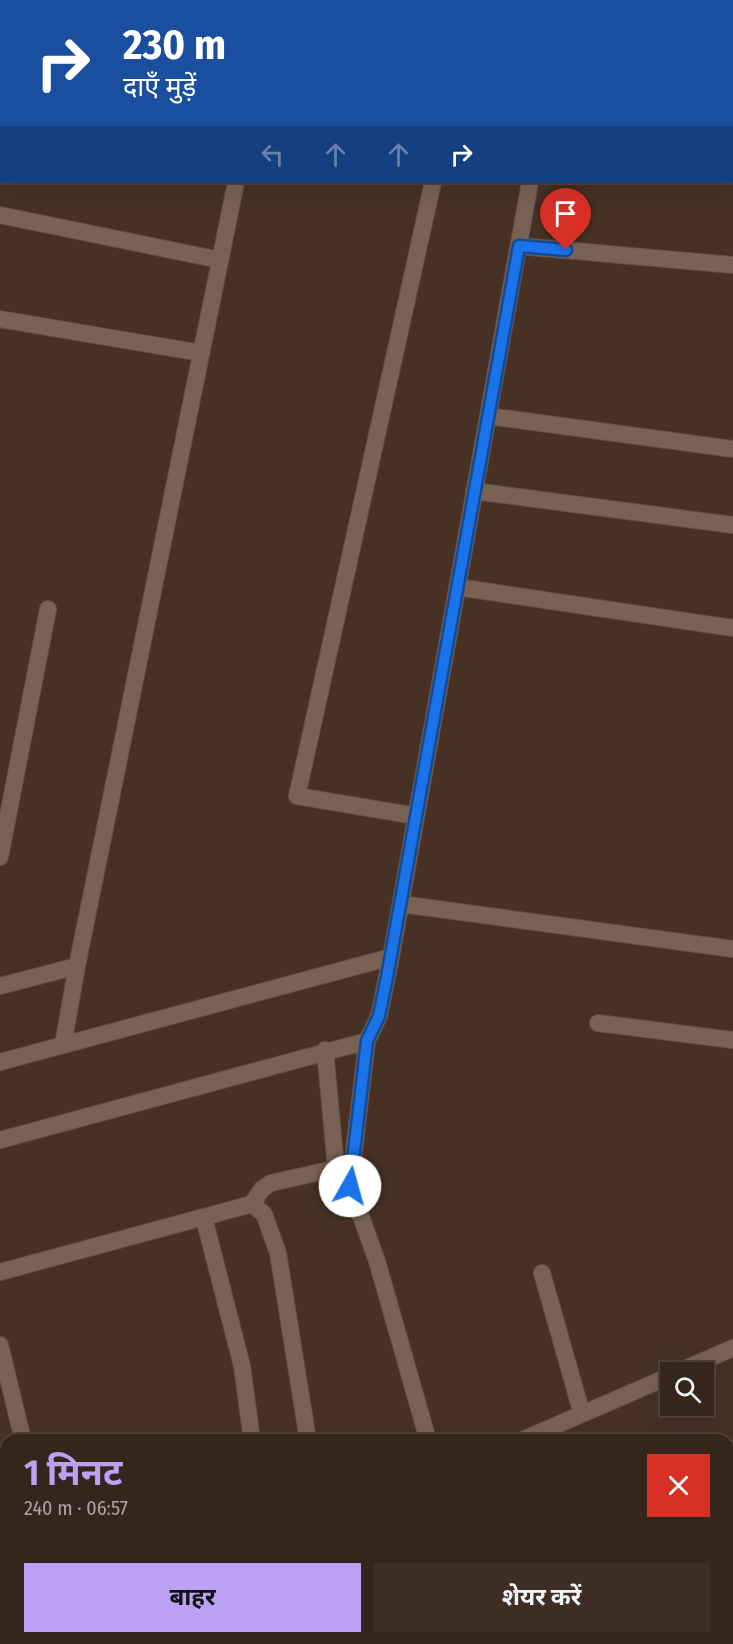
<!DOCTYPE html>
<html lang="hi">
<meta charset="utf-8">
<style>
:root{--surface:#35251c;--page:#3d2d25;--text:#f1f3f6;--muted:#aaa5a3;--line:#4f423b;--accent:#bca0f2}
body{margin:0;font-family:"Fira Sans Condensed","Noto Sans Devanagari",sans-serif;background:var(--page);color:var(--text);height:100vh;display:flex;flex-direction:column;font-size:22px;white-space:nowrap}
*{box-sizing:border-box;margin:0}
p{font-size:20px;color:var(--muted)}
.icon{flex:none;width:33px;height:33px;fill:none;stroke:currentColor;stroke-width:2;stroke-linecap:round;stroke-linejoin:round}
.map{position:relative;flex:1;overflow:hidden}
.details{position:absolute;left:0px;top:1434px;width:734px;height:210px;display:flex;flex-direction:column;background:var(--surface);border-radius:18px 18px 0 0;box-shadow:0 6px 24px #0002,0 0 0 2px var(--line)}
.details>*{flex:none}
.top-card{position:absolute;left:0px;top:0px;width:734px;height:183px;box-shadow:0 6px 24px #0002,0 0 0 2px var(--line);background:#1a4fa0;color:#fff;overflow:hidden}
.fabs{position:absolute;left:660px;top:1362px;display:grid;gap:12px}
.fabs a{display:grid;place-items:center;width:54px;height:54px;border-radius:0px;background:var(--surface);box-shadow:0 6px 24px #0002,0 0 0 2px var(--line);font-size:30px}
.pin{position:absolute;display:grid;place-items:center;width:51px;height:51px;color:#fff;margin:-62px -26px;border-radius:50% 50% 50% 0;rotate:-45deg;box-shadow:0 0 6px #0007}
.pin .icon{rotate:45deg}
.me{position:absolute;width:66px;margin:-33px;rotate:7deg;stroke-linejoin:round;filter:drop-shadow(0 0 4px #0008)}
.turn{display:flex;align-items:center;gap:21px;height:126px;padding:0 24px;font-size:27px}
.turn .icon{width:78px;height:78px;stroke-width:2.5}
.turn b{display:block;font-size:42px;line-height:51px}
.lanes{display:flex;align-items:center;height:57px;padding:0 24px;background:#0003;justify-content:center;gap:30px;direction:ltr}
.lanes .off{opacity:.35}
.round{display:grid;place-items:center;flex:none;width:63px;height:63px;border-radius:0px;background:var(--page)}
.headline{display:flex;align-items:center;justify-content:space-between;height:102px;padding:0 24px}
h1{font-size:36px;font-weight:700;line-height:45px;color:var(--accent)}
.cta{display:flex;gap:12px;margin-top:auto;padding:12px 24px}
.cta a{flex:1;height:69px;border-radius:0px;background:var(--accent);color:#111;font-size:24px;font-weight:700;line-height:69px;text-align:center}
.cta a+a{background:var(--page);color:var(--text)}
.map>svg:first-child{display:block}
.lines{fill:none;stroke-linecap:round;stroke-linejoin:round}
.minor-casing{stroke:#635046;stroke-width:18}
.minor{stroke:#7a6154;stroke-width:16}
.route-casing{stroke:#114b97;stroke-width:15}
.route{stroke:#1a73e8;stroke-width:10}
</style>
<div class="map">
<svg width="733" height="1644" viewBox="0 0 733 1644">
<rect width="100%" height="100%" fill="#473125"/>
<g class="lines">
<g class="minor-casing">
<path id="minor" d="M227 0 235 2
M275 2V0
M472 2 473 0
M561 2V0
M0 80 2 81
M732 131H733
M0 215 220 260
M519 246 733 265
M0 319 201 353
M488 416 733 449
M474 491 733 525
M457 587 733 628
M416 816 297 796 433 182
M0 857 48 609
M401 904 733 949
M0 986 77 966
M598 1023 733 1040
M367 1041 350 1186 377 1261 428 1440
M63 1045 77 966 236 182
M325 1050 336 1168
M0 1062 391 957
M0 1140 367 1041 379 1016 391 957 530 182
M252 1204 262 1189 271 1183 347 1166
M204 1218 242 1366 252 1440
M0 1272 252 1204 264 1214 278 1253 308 1440
M542 1273 582 1414
M0 1345 23 1440
M678 1372 733 1348
M522 1440 670 1376
M0 1595 6 1597
M34 1638 37 1644
M305 1638 307 1644
M506 1638 508 1644"/>
</g>
<use href="#minor" class="minor"/>
</g>
<g class="lines">
<g class="route-casing">
<path id="route" d="M350 1186 367 1041 379 1016 387 977 519 246 566 250"/>
</g>
<use href="#route" class="route"/>
</g>
</svg>
<div class="fabs">
<a><svg class="icon" aria-label="search" viewBox="0 0 24 24"><circle cx="10" cy="10" r="6"/><path d="M15 15l6 6"/></svg></a>
</div>
<div class="pin" style="left:566px;top:250px;background:#d93025"><svg class="icon" aria-label="arrive" viewBox="0 0 24 24"><path d="M6 21V4h12l-3 4 3 4H6"/></svg></div>
<svg class="me" style="left:350px;top:1186px" viewBox="-20 -20 40 40"><circle r="19" fill="#fff"/><path d="M0-13L10 11 0 6-10 11z" fill="#1a73e8"/></svg>
<div class="top-card">
<div class="turn"><svg class="icon" aria-label="right" viewBox="0 0 24 24"><path d="M7 20v-9h11M14 6l5 5-5 5"/></svg><div><b>230 m</b>दाएँ मुड़ें</div></div>
<div class="lanes"><svg class="icon off" aria-label="left" viewBox="0 0 24 24"><path d="M17 20v-9H6M10 6l-5 5 5 5"/></svg><svg class="icon off" aria-label="ahead" viewBox="0 0 24 24"><path d="M12 20V5M6 11l6-6 6 6"/></svg><svg class="icon off" aria-label="ahead" viewBox="0 0 24 24"><path d="M12 20V5M6 11l6-6 6 6"/></svg><svg class="icon" aria-label="right" viewBox="0 0 24 24"><path d="M7 20v-9h11M14 6l5 5-5 5"/></svg></div>
</div>
<section class="details">
<div class="headline"><div><h1>1 मिनट</h1><p>240 m · 06:57</p></div><a class="round" style="background:#d93025;color:#fff"><svg class="icon" aria-label="close" viewBox="0 0 24 24"><path d="M6 6l12 12M18 6L6 18"/></svg></a></div>
<div class="cta"><a>बाहर</a><a>शेयर करें</a></div>
</section>
</div>
